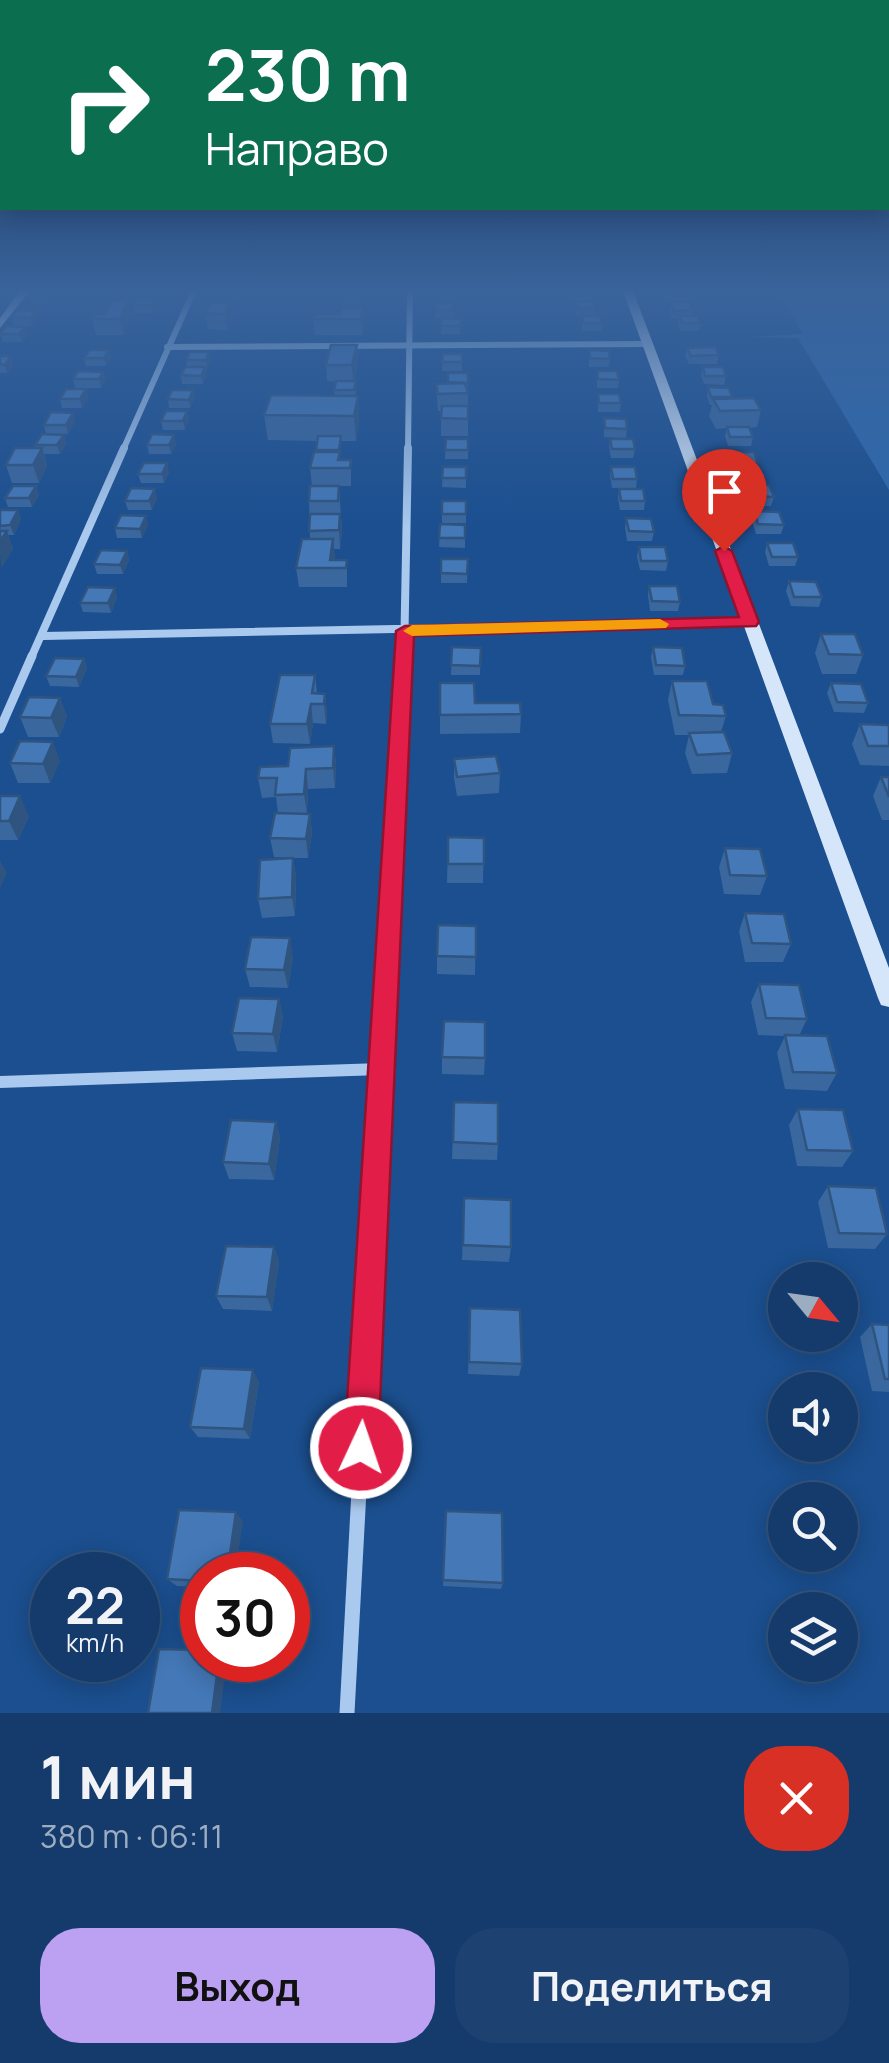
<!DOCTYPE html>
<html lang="ru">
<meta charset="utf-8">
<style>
:root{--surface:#143b6b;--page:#1d4271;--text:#f1f3f6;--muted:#9dadc1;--line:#33557e;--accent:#bca0f2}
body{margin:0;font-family:Manrope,sans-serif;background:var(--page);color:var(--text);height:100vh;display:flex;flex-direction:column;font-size:38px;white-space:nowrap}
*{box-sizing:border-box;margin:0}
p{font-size:32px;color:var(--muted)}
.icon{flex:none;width:55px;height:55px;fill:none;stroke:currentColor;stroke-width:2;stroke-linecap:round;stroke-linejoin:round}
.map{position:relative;height:1713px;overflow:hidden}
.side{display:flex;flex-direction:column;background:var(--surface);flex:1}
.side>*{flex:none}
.banner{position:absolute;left:0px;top:0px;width:890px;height:210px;box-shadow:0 5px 25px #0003,0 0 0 2px var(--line);background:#0b6e4f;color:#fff;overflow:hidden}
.needle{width:65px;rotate:119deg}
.tools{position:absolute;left:768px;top:1262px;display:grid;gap:20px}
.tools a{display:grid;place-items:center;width:90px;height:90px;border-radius:50%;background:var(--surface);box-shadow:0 5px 25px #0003,0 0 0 2px var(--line);font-size:50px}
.speed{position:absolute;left:30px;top:1552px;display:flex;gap:20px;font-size:50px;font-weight:700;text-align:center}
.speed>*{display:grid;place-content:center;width:130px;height:130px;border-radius:50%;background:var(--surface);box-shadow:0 5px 25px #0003,0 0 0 2px var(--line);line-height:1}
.speed small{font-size:25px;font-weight:400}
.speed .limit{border:15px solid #d22;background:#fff;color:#111}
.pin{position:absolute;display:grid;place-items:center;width:85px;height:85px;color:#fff;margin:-102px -42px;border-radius:50% 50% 50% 0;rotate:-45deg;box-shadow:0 0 10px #0007}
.pin .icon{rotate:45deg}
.me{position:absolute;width:110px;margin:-55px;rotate:3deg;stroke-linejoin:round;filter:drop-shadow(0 0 8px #0008)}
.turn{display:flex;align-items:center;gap:35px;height:210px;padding:0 40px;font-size:45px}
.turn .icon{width:130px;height:130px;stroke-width:2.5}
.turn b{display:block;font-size:70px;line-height:85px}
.round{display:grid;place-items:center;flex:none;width:105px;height:105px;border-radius:40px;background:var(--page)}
.overview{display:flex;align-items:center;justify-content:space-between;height:170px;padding:0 40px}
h1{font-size:60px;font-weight:700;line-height:75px}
.cta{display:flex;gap:20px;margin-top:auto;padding:20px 40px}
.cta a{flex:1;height:115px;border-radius:40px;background:var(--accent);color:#111;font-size:40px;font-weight:700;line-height:115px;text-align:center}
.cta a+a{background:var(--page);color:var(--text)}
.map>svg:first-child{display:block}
.green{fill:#2e69ad}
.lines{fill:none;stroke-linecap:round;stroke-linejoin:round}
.minor-far4{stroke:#a9c9ee;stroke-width:6}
.minor-far3{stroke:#a9c9ee;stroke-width:8}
.minor-far2{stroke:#a9c9ee;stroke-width:9}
.minor-far1{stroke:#a9c9ee;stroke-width:12}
.minor{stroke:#a9c9ee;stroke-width:15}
.secondary{fill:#d6e6fa;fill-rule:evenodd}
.wall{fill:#3a679d}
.shaded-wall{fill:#305480}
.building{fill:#4478b7;stroke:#305480;stroke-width:2.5}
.route{fill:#e11d48;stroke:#92132f;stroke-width:2.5}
.slow{fill:#f59e0b}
</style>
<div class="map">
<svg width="889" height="1713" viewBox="0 0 889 1713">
<rect width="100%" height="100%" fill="#1b4f8f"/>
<path class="green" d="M784 288H889V490L798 338 749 337 803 334 777 291Z"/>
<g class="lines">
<path class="minor-far4" d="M167 347 647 344
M123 450 195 288
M408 450 410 288"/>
<path class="minor-far3" d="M44 636 750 622
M31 658 124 448
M404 658 408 448"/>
<path class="minor-far2" d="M0 729 32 656
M389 926 404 656"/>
<path class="minor-far1" d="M0 1082 381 1069
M371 1270 389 923"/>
<path class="minor" d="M347 1713 371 1268"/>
<path class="secondary" d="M22 288H32L0 328V318Z
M622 288H632L889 968V1007L881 1005 878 998Z"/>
</g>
<path class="wall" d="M114 288H147L142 297H116Z
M241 288 239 297H221L220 289Z
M438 288H456V299L438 298Z
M571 288 590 292 589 300H572Z
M34 289 53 297 48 304H31L28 296Z
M666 289 692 295 689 303 693 310 692 316 701 323 699 331H680L678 324 679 319H673L669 310 670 303H667L664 297Z
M363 295 360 306 343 305 342 298Z
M138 298 157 306 153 313H135L133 305Z
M128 300 132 316 123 335H96L92 319Z
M576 301 595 308V316L602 323 601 331H582V316H576Z
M230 303 233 319 227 330 208 329 205 313Z
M436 303H454L453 318H435Z
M363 308 364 324 362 335H315L313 319Z
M36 311 38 319 32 326H14L12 317Z
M442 318 461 319 460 334H441Z
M0 334 28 335 22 342H3Z
M357 345 358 362 354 381H356V396H358L359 421 356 441H341L340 455V460H351V486H312L310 468 316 452 317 441 268 440 264 415 334 396 336 382 327 381 326 365Z
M687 348 719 355 717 364H689L685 356Z
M109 350 111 358 106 366H86L84 358Z
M589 350 610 359 609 367H589Z
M443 354H462V371H442Z
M0 356 13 365 7 373H0Z
M186 360H211L207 369H205L206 376 203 384H182L181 375 187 367Z
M703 367 726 376 724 385 704 384 701 376Z
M597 371 619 380 618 388H597Z
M103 372 105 380 101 388H75L73 379Z
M448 373H468V436H441V411H438L436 384H448Z
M708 387 761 410 757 427 749 428 753 437 751 446H728L725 436 727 428 716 429 709 416 712 405H710L707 396Z
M86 389 88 398 82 408H62L60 399Z
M193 390 194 399 190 408H169L168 399Z
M598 394 621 403 620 412H598Z
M187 411 189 420 185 430H163L161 421Z
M604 418 627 429 626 438 604 437Z
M75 421 68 434H46L44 425Z
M64 435 66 444 60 454H44L47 466 39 483H12L6 465 36 448 35 445Z
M446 439H468V459H445Z
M610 439 635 449 633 458H611L609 447Z
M176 444 171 454H149L147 445Z
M731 452 758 463 756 472H733L729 461Z
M443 467H466V488L442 487Z
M611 467 637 479 636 488H612L610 476Z
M169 472 164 483H141L138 474Z
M745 484 774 497 771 506H747L743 494Z
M339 486 342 532 340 549H334L335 560H347V587H299L296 568 310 539 309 501Z
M619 489 645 501 644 510H620L618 498Z
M39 495 32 507H8L5 498Z
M157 498 152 510H128L125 501Z
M442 501H466V523H442Z
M0 510H18L21 519 14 535H8L13 549 1 568Z
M754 511 784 525 781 534H756L752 521Z
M626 518 654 532 652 541H627L625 528Z
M440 524 465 525V548L439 547Z
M148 525 142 538H117L115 528Z
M767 543 798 557 795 566H769L765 552Z
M639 547 668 561 666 571 640 570 637 556Z
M127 551 129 560 123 574H97L94 564Z
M441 559H468L467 583H441Z
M789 581 822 597 819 607 791 606 786 591Z
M649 586 680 602 678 611H650L648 595Z
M117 597 111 613 83 612 80 603Z
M821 634 863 655 856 674H822L815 653Z
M452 647 481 648 480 675H451Z
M653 647 685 666 683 675H654L651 657Z
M84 659 87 668 79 687 50 686 46 676Z
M315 675 317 693 325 694 327 713 326 724 313 723 310 744 273 743 270 724Z
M672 681 713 704 726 716 721 732 732 753 727 773 692 774 685 753 689 735H675L668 700Z
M440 683 475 703 521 714 520 733 440 734Z
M831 683 868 703 864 713 834 712 827 693Z
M60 698 67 717 59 737H28L20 717Z
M860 724 889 725V766L860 765 852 744Z
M334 746 336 765 335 788 308 789 307 813 310 814 312 833 308 858H293L296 877 295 916 262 918 258 899 293 858 274 857 270 838 278 813 276 797 262 798 258 778Z
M454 759 500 773 499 793 457 796 454 778Z
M60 761 50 783H18L10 763Z
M881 777H889V820H882L873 796Z
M0 796 29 816 18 840H0Z
M448 837 484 838 483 883H447Z
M725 848 767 876 760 895 724 894 719 867Z
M745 913 791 944 783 962H745L739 931Z
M476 926 475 975 437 974V956Z
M293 957 288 988 250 987 245 969Z
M759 984 807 1019 799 1036 837 1073 827 1091 785 1089 777 1053 785 1036 758 1035 751 1002Z
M279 999 283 1017 277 1052 237 1051 232 1033Z
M442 1057 485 1058 484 1075 442 1074Z
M454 1102 498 1144 497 1160 452 1159Z
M798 1109 853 1151 842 1167 797 1166 789 1125Z
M276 1122 280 1138 274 1180 229 1179 223 1162Z
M828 1186 887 1234 875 1249 828 1248 818 1202Z
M464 1198 511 1247 509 1262 462 1260Z
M274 1247 279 1262 272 1311 223 1309 216 1296Z
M470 1308 522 1364 519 1376 468 1374Z
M872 1324 889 1325V1392L872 1391 860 1337Z
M259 1382 250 1439 198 1437 190 1427Z
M446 1511 503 1583 501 1589 443 1586Z
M243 1521 202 1575V1587L177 1586 167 1579Z"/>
<path class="shaded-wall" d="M140 288H147L142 297Z
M51 289 53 297 48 304 46 296Z
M156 298 157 306 153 313 152 305Z
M128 300 132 316 123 335 120 319Z
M230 303 233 319 227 330 225 314Z
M363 308 364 324 362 335 361 319Z
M36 311 38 319 32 326 30 318Z
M25 327 28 335 22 342 19 334Z
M357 345 358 362 353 382 352 365Z
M109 350 111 358 106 366 104 358Z
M209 352 211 360 207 369 206 360Z
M11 356 13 365 7 373 5 365Z
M205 367 206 376 203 384 201 376Z
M103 372 105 380 101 388 99 379Z
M356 381V396H358L359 421 356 441 354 416Z
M86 389 88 398 82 408 80 399Z
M193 390 194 399 190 408 189 400Z
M187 411 189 420 185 430 183 421Z
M73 413 75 421 68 434 66 425Z
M64 435 66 444 60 454 57 445Z
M174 435 176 444 171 454 169 445Z
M42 448 47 466 39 483 33 465Z
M167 463 169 472 164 483 162 474Z
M36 486 39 495 32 507 29 498Z
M155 489 157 498 152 510 149 501Z
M18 510 21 519 14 535 10 525Z
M340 514 342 532 340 549 339 530Z
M146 516 148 525 142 538 140 529Z
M7 531 13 549 1 568 0 541Z
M333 539 335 557 333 568 330 560Z
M127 551 129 560 123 574 120 565Z
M115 588 117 597 111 613 108 603Z
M84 659 87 668 79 687 76 677Z
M325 694 327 713 326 724 324 704Z
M60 698 67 717 59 737 51 718Z
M311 704 313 723 310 744 307 724Z
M53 742 60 761 50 783 43 764Z
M334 746 336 765 335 788 333 768Z
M306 769 308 789 307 813 304 794Z
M20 796 29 816 18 840 9 821Z
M310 814 312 833 308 858 306 839Z
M293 858 296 877 295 916 292 897Z
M0 860 7 873 0 888Z
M290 938 293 957 288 988 284 970Z
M279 999 283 1017 277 1052 273 1034Z
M276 1122 280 1138 274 1180 269 1164Z
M274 1247 279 1262 272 1311 267 1297Z
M253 1370 259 1382 250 1439 244 1429Z
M236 1512 243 1521 235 1575H227Z
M219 1660H227L220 1713H212Z"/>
<path class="building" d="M345 288H362L359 298H342Z
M438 288H456V291H438Z
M572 288H589L590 292H572Z
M34 289H51L46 296H28Z
M666 289H688L692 295H668Z
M138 298H156L152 305H133Z
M112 300H128L120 319H92L95 314H105Z
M576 301H594L595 308H577Z
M211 302 230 303 225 314 205 313Z
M670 302H689L693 310 674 311Z
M436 303H454L453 310H435Z
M341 308H363L361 319H313L315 314H340Z
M18 310 36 311 30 318 12 317Z
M582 316H600L602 323H583Z
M680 316H698L701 323H682Z
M442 318 461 319 460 326H441Z
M6 326 25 327 19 334H0Z
M331 345H357L352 365H326Z
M715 347 719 355 691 356 687 348Z
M89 350H109L104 358H84Z
M589 350 609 351 610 359 590 358Z
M190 352H209L206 360H186Z
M443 354H462V362H442Z
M0 356H11L5 365 0 364Z
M185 367H205L201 376 181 375Z
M703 367H723L726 376H705Z
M78 371 103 372 99 379H73Z
M597 371H617L619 380 598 379Z
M448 373H468V383L448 382Z
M336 381H356L354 390H334Z
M465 383 468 393 438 394 436 384Z
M708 387 729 388 732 397H711Z
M66 389H86L80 399H60Z
M172 390H193L189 400 168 399Z
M598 394H619L621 403H599Z
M271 395 358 396 354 416 264 415Z
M754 398 761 410 720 411 713 399Z
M442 406H468V419L441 418Z
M166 411H187L183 421H161Z
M51 412 73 413 66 425H44Z
M604 418 626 419 627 429 605 428Z
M727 427H749L753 437H730Z
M42 434 64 435 57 445H35Z
M152 434 174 435 169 445H147Z
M318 436H341L339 450H316Z
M446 439H468V450H445Z
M610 439H633L635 449H612Z
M15 448H42L33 465H6Z
M314 452H340L338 460H351L350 468H310Z
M731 452H754L758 463H735Z
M144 463H167L162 474H138Z
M443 467H466V478H442Z
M611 467H635L637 479H613Z
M745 484 769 485 774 497 749 496Z
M13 486H36L29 498H5Z
M310 486H339L338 501H309Z
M131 488 155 489 149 501H125Z
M619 489H643L645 501H621Z
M442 501H466V514H442Z
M0 510H18L10 525 0 526Z
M754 511 779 512 784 525 758 524Z
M310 514H340L339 530 309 531Z
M121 515 146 516 140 529 115 528Z
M626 518 651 519 654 532 629 531Z
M440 524 465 525V538H439Z
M0 531H7L0 541Z
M302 539H333L330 560H347L346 568H296Z
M767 543H793L798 557H772Z
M639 547H665L668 561H641Z
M101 550 127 551 120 565 94 564Z
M441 559H468L467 574 441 573Z
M789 581 816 582 822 597H794Z
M649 586H677L680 602 652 601Z
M88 587 115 588 108 603H80Z
M821 634H855L863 655 829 654Z
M452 647 481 648 480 666 451 665Z
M653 647 682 648 685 666 656 665Z
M55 658 84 659 76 677 46 676Z
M280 675H315L312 693 325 694 324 704H311L307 724H270Z
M672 681H707L713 704 723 705 726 716 679 715Z
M440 683H474L475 703H520L521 714 440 715Z
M831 683 861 684 868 703 837 702Z
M29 697 60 698 51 718 20 717Z
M860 724 889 725V746H868Z
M724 732 732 753 697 755 689 733Z
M20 741 53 742 43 764 10 763Z
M334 746 333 768 306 769 304 794 275 795 277 778H258L260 767 288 766 290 748Z
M496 756 500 773 457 777 454 759Z
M881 777H889V797Z
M0 796H20L9 821H0Z
M275 813 310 814 306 839 270 838Z
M448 837 484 838V864H448Z
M725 848 760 849 767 876 730 875Z
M293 858 292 897 258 899 260 860Z
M745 913 784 914 791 944 752 943Z
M438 925 476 926V957L437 956Z
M251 937 290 938 284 970 245 969Z
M759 984 799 985 807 1019 766 1018Z
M239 998 279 999 273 1034 232 1033Z
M444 1021 485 1022V1058L442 1057Z
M785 1035 827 1036 837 1073 793 1072Z
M454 1102 498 1103V1144L453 1142Z
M798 1109 843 1110 853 1151 807 1150Z
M231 1120 276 1122 269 1164 223 1162Z
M828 1186 876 1188 887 1234 839 1233Z
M464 1198 511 1200V1247L463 1245Z
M226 1246 274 1247 267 1297 216 1296Z
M470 1308 520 1310 522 1364 469 1362Z
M872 1324 889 1325V1379H885Z
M201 1368 253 1370 244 1429 190 1427Z
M179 1510 236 1512 227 1575H202V1581L167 1579Z
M446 1511 502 1513 503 1583 443 1580Z
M159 1649 202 1650V1660H219L212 1713H148Z"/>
<linearGradient id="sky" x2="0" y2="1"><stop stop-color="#0f2b4f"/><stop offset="0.55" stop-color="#39639b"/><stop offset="1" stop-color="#39639b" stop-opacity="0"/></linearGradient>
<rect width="889" height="528" fill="url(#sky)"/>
<path class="route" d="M724 546 732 551 759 622 756 626 414 636 378 1448 373 1460 361 1465 349 1460 344 1448 396 631 405 626 739 617 715 551Z"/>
<path class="slow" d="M660 619 669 624 666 628 412 636 403 631 412 625Z"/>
</svg>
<div class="tools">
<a><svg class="needle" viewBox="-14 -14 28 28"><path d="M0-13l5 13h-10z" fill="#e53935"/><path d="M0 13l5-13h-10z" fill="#9dadc1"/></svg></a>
<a><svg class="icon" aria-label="sound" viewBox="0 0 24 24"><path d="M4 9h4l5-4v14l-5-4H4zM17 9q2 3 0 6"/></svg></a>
<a><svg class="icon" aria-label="search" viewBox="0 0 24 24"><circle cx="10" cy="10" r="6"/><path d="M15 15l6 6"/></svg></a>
<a><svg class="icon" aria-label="layers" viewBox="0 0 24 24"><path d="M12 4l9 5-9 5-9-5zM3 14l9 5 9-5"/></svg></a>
</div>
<div class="speed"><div>22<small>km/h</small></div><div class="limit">30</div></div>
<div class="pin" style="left:724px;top:551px;background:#d93025"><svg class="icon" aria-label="arrive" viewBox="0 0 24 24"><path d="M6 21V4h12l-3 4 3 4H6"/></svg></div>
<svg class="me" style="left:361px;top:1448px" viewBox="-20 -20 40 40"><circle r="17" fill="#e11d48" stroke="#fff" stroke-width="3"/><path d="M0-11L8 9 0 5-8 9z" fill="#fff"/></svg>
<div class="banner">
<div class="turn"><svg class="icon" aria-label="right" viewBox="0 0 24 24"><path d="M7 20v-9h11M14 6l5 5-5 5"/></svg><div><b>230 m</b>Направо</div></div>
</div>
</div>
<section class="side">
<div class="overview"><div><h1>1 мин</h1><p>380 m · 06:11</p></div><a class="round" style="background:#d93025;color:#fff"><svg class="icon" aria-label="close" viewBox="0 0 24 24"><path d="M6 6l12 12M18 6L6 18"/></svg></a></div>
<div class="cta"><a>Выход</a><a>Поделиться</a></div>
</section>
